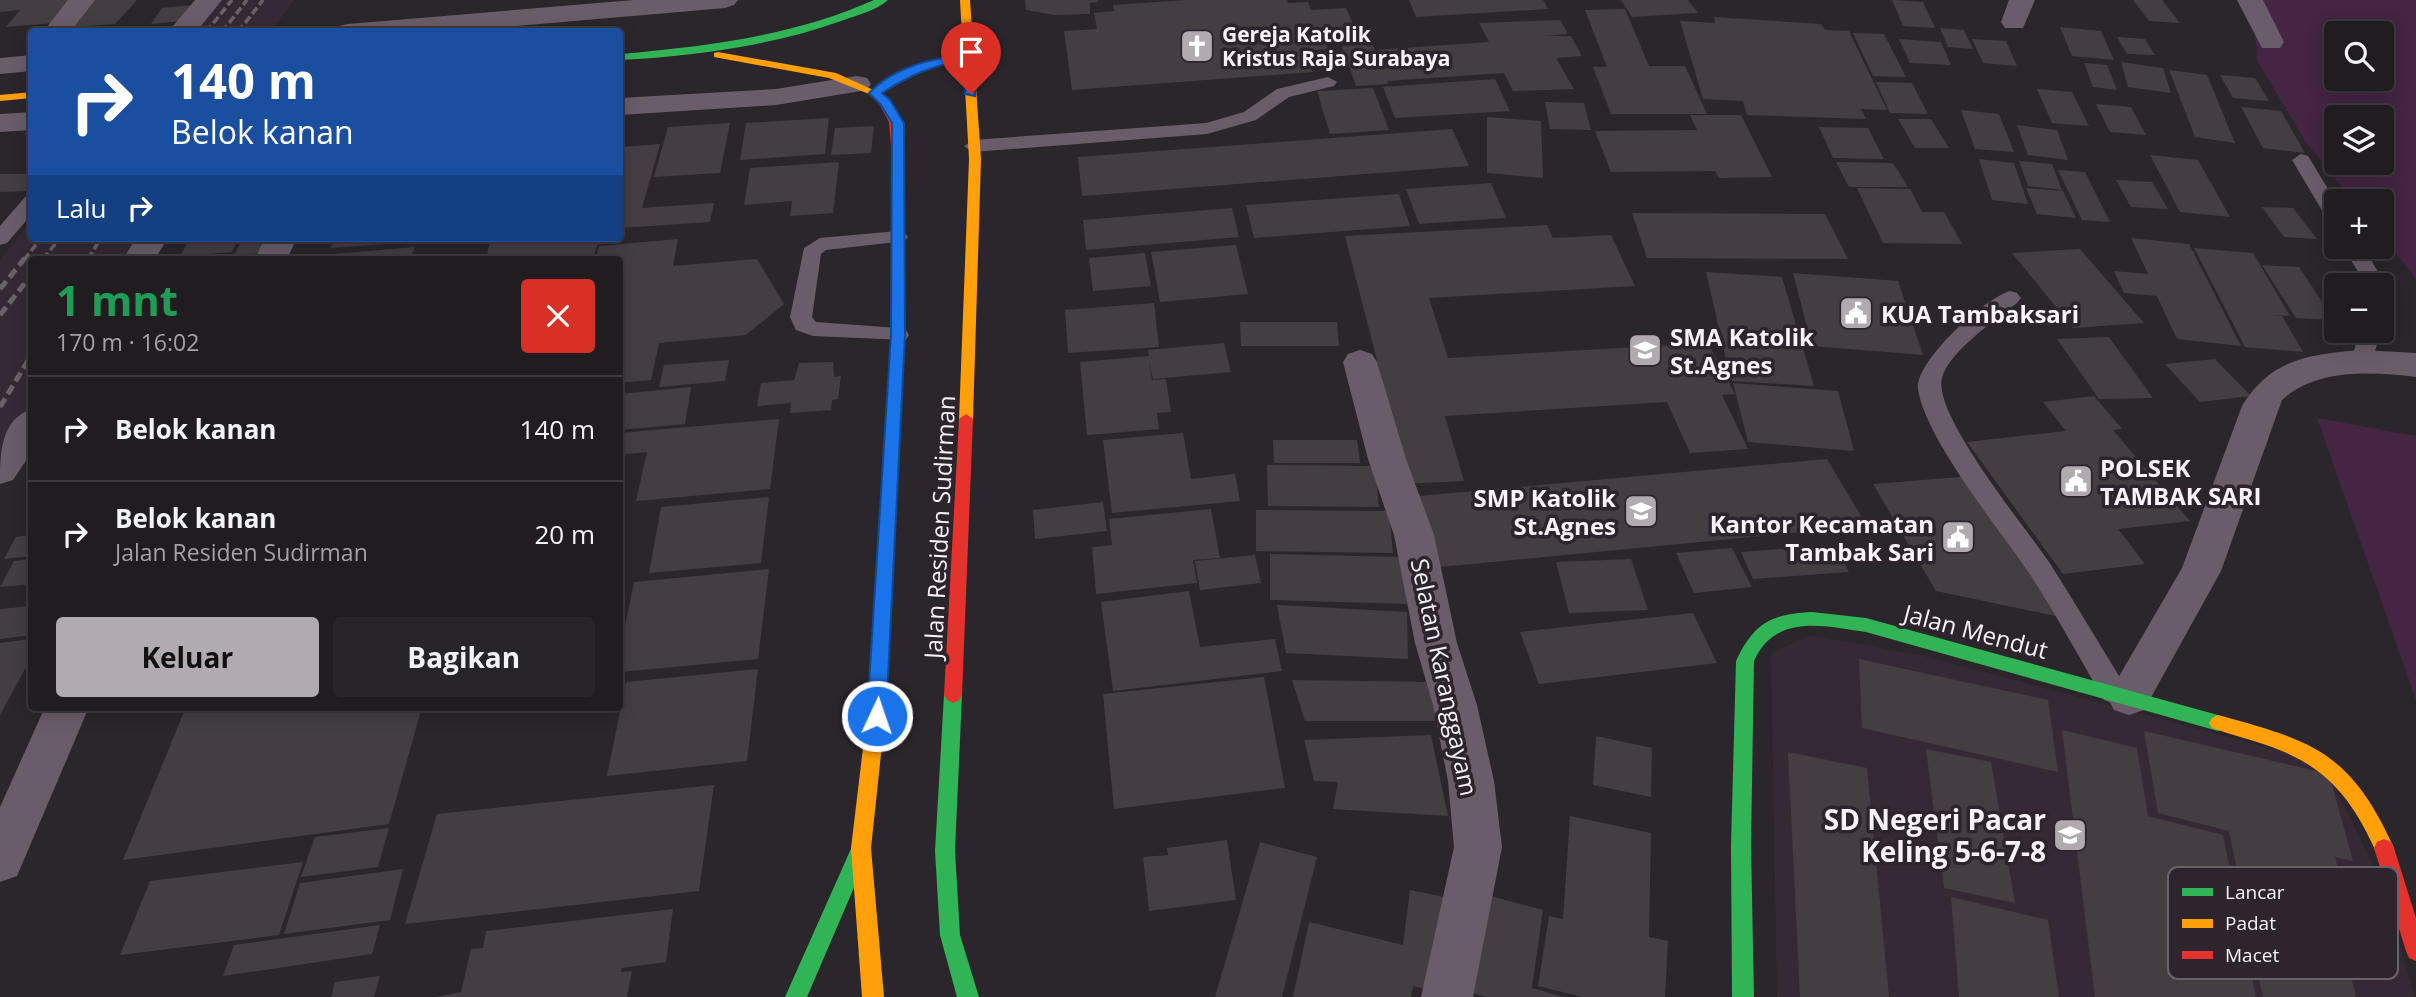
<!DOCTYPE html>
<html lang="id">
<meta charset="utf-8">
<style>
:root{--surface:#201c20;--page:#282529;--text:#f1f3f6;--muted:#a2a1a5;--line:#3d3a3e;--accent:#b1abb0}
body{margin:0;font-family:"Open Sans",sans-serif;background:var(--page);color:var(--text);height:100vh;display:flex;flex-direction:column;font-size:26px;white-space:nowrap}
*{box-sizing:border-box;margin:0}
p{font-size:23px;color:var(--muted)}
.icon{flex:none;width:38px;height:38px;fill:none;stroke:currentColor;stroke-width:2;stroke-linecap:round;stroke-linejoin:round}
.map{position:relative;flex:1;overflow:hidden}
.panel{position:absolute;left:28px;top:256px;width:595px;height:455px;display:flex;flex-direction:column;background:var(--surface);border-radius:7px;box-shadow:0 4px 18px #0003,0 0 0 2px var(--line)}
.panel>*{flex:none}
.hud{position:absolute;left:28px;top:28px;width:595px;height:214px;border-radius:7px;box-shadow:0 4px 18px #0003,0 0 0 2px var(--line);background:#1a4fa0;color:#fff;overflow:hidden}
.fabs{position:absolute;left:2324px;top:21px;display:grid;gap:14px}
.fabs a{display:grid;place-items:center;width:70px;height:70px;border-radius:7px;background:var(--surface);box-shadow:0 4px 18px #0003,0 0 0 2px var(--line);font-size:35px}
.pin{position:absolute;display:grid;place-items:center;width:60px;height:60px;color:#fff;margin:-72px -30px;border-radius:50% 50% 50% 0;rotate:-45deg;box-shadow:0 0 7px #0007}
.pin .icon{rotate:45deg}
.me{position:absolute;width:77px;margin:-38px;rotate:3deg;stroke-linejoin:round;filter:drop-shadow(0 0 5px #0008)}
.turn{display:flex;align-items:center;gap:24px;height:147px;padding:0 28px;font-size:32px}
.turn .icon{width:91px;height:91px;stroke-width:2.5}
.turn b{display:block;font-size:49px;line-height:60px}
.then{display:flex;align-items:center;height:66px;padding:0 28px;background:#0003;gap:14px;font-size:26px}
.round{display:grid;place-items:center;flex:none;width:74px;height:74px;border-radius:7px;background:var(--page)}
.overview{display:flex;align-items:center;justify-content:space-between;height:119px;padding:0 28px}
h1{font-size:42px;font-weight:700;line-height:52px;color:#1e9e55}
.primary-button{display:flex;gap:14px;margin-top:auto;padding:14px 28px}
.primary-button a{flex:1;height:80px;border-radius:7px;background:var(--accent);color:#111;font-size:28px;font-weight:700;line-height:80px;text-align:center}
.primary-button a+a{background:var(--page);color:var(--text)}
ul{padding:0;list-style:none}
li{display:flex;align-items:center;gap:21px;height:105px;padding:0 28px;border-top:2px solid var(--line)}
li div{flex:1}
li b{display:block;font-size:26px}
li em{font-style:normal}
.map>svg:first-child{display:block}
.built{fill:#362936}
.green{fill:#442544;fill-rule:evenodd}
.building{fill:#443e43}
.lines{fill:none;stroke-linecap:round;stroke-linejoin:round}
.lane{fill:#6a5d6a;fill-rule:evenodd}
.street{fill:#6a5d6a;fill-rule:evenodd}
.fast{fill:#30b455;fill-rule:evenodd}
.slow{fill:#ff9f0a;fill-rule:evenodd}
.jam{fill:#e5322d;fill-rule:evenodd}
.rail-far1{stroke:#696269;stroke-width:3.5;stroke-dasharray:8 3.5;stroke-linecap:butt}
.rail{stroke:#696269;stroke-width:5;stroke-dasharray:10 5;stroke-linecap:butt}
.route{fill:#1a73e8;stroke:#114b97;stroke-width:2}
.labels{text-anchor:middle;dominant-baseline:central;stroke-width:7;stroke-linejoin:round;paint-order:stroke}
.far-poi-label{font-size:21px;font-weight:bold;fill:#f9f2f8;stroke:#2d242d;text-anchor:start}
.poi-label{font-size:24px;font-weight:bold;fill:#f9f2f8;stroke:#2d242d;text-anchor:start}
.street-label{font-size:24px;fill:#f9f2f8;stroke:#2d242d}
.near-poi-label{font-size:28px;font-weight:bold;fill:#f9f2f8;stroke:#2d242d;text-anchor:end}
.key{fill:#2d242d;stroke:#6a626a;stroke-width:2}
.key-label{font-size:19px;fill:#f9f2f8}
</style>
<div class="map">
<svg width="2416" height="997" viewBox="0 0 2416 997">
<rect width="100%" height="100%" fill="#2b262b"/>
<path class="built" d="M211 0H294L271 31 185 32Z
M31 221 32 238H134L123 259H32L31 427 0 484V260Z
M1810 635 1924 656 2323 762 2383 886 2415 997H1777L1771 654Z"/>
<path class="green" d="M2253 0H2416V279L2382 236V201H2353L2305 141 2257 60ZM2336 33H2382V79H2336ZM2336 117H2382V163H2336Z
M2317 418 2416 436V700L2402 660Z"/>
<path class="building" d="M0 0H74L54 23 6 27 20 10 0 12Z
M92 0H137L115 24 73 27Z
M1025 0H1098V2L1090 3V14L1054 15 1026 10Z
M1187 0H1287L1288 3 1308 2 1311 10 1346 8 1360 40 1326 43 1328 49 1305 51 1313 72 1072 90 1064 31 1097 29 1094 13 1114 11 1113 5Z
M1409 0H1543L1548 9 1416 17Z
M1621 0H1688L1698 13 1632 17Z
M1892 0 1923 2 1935 28 1903 26Z
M2133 0H2162L2180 23 2149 21Z
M193 5 183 21 151 24 162 8Z
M1625 9 1649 66H1685L1707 114H1611L1593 67H1607L1585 10Z
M1714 17 1821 24 1825 30 1849 31 1887 110 1861 109 1866 119 1747 115 1743 101 1703 99 1680 21 1715 23Z
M1560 20 1568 34 1544 36H1571L1582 56 1556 58 1574 89 1513 91 1504 73 1387 81 1388 84 1356 86 1342 46 1372 44 1375 50 1489 42 1479 23Z
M2060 27 2101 31 2114 60 2072 56Z
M1940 28 1964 30 1973 49 1948 47Z
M1853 33 1884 34 1906 77 1873 76Z
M2117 37 2145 39 2155 55 2127 54Z
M1899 39 1941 42 1951 65 1910 63Z
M1972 39 2006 41 2017 66 1983 63Z
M2121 62 2163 68 2171 93 2128 87Z
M2084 63 2107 65 2117 90 2093 87Z
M2169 70 2207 75 2235 143 2195 137Z
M2220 75 2255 78 2269 101 2233 98Z
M1495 79 1510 111 1395 118 1383 87Z
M1876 82 1912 83 1928 114 1890 113Z
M1373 88 1389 130 1330 134 1317 91Z
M2037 89 2072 92 2089 126 2052 123Z
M1545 102 1584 103 1591 130 1550 129Z
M2096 104 2131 107 2146 135 2110 132Z
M2241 107 2281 111 2305 153 2263 148Z
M1961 110 1999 114 2014 152 1975 149Z
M1690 115H1741L1772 177 1719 178 1715 171 1611 172 1595 131 1697 130Z
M1487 117 1541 121 1543 178 1487 173Z
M829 118 825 154 740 160 746 123Z
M1898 119H1931L1949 148H1915Z
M730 123 720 173 654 177 668 127Z
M2017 125 2057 130 2068 160 2028 155Z
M874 126 871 153 831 155 835 128Z
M1819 127 1868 128 1884 159 1833 158Z
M1452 129 1469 166 1082 196 1078 157Z
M660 144 642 208 714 203 710 222 620 228V147Z
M2150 155 2198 160 2230 217 2180 212Z
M1979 159 2014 163 2028 204 1992 200Z
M2019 161 2052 164 2062 190 2028 186Z
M839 162 833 213 790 216 792 201 744 205 750 168Z
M1836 162 1893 163 1908 187H1849Z
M2058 170 2085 172 2110 222 2082 220Z
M0 174H32V187L28 191 0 192Z
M2116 180 2152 182 2168 209 2131 207Z
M1491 183 1506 218 1419 224 1406 189Z
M1857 188 1910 189 1922 212H1944L1962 244 1883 243Z
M2026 188 2063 191 2076 218 2037 214Z
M1399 194 1410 226 1254 238 1246 205Z
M2262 207 2293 208 2317 239 2284 237Z
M1232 208 1239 237 1086 250 1083 220Z
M1632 213 1825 214 1848 259 1647 258Z
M1547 225 1553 238 1611 235 1635 286 1429 298 1448 358 1708 343 1735 394 1722 395 1748 449 1690 453 1667 402 1445 416 1464 481 1402 484 1381 376 1345 236Z
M190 238H239L232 252 180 256Z
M243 238H267L259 253 234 255Z
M335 238H388L386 244 330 248Z
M402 238H448V240L399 244Z
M525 238H610L609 243 597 245 593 259H486L490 241Z
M2131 238 2189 244 2241 346 2177 339 2157 296 2124 293 2114 271 2148 274Z
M678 239 673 266 757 259 784 304 746 335 659 343 651 380 620 383V259H596L599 246Z
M1236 245 1248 294 1160 302 1151 252Z
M415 247 410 259H321L323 255Z
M2194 248 2253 253 2290 316 2274 315 2282 316 2303 352 2245 347Z
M2080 249 2144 323 2073 328 2012 253Z
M1145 253 1151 286 1093 291 1089 258Z
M2262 265 2299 267 2334 320 2296 318Z
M1706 272 1782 277 1814 386 1731 381Z
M1793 273 1898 281 1923 355 1812 346Z
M1154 303 1159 347 1068 353 1065 310Z
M1240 322H1337L1339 346H1241Z
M2109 337 2153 398 2099 399 2057 339Z
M1224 343 1231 372 1153 379 1149 360 1152 380 1166 379 1171 412 1157 413 1159 429 1087 435 1080 362 1149 356 1148 350Z
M2215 359 2251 396 2200 402 2165 364Z
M729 360 725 381 659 387 664 365Z
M833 362 834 377 841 376 838 399 832 400 831 410 790 413 791 403 757 406 761 383 794 380 799 363Z
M1733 383 1838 391 1854 451 1748 442Z
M691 387 685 424 620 430V394Z
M2094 396 2122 429 2113 430 2190 521 2118 529 2145 564 2063 574 1967 442 2066 431 2043 402Z
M779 419 770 489 636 501 647 452 620 455V433Z
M1183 433 1191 479 1235 474 1240 501 1112 513 1103 440Z
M1273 440H1357L1360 463H1274Z
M1827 459 1867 526 1440 567 1419 496Z
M1267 465 1375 466 1379 507 1268 506Z
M1972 476 2065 618 1936 591 1873 484Z
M769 497 761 563 649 573 661 507Z
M1103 502 1107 531 1035 539 1033 510Z
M1211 509 1220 558 1193 560 1197 583 1096 594 1092 547 1112 545 1109 519Z
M1256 510 1389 511 1393 553 1256 551Z
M32 535V556L4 559 16 537Z
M1834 545 1849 572 1753 579 1741 552Z
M1732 548 1752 587 1694 593 1676 553Z
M1270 554 1403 557 1407 604 1270 600Z
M1255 555 1261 583 1200 590 1195 561Z
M32 559V584L0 587 14 561Z
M1631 559 1648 610 1569 613 1556 562Z
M769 569 758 659 620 672V649L634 582Z
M1189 591 1200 647 1275 639 1282 671 1113 691 1101 602Z
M1277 605 1407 612 1408 659 1286 653Z
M32 606V635L0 639V609Z
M1693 613 1717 663 1539 684 1520 632Z
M32 639V656L0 715V643Z
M1859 659 2048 700 2058 772 1862 728Z
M758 669 747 761 607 776 626 682Z
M1264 677 1285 788 1114 809 1103 694Z
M1292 680 1434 682 1439 721H1305Z
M186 707H422L389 824 123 860Z
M2062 730 2137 748 2148 816 2223 835 2256 997H2095Z
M2144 731 2329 774 2353 861 2335 857 2360 957 2249 928 2229 831 2158 813Z
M1431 735 1448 816 1333 809 1338 782 1314 781 1304 740Z
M1596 736 1652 748 1651 797 1593 785Z
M1926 749 1991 762 2015 903 1944 888Z
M1788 752 1867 768 1889 997H1800Z
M714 785 699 891 405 924 437 814Z
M1570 816 1651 833 1649 937 1668 941 1665 997H1582L1538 986 1549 916 1563 919Z
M389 828 378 867 301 877 315 837Z
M1227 840 1236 900 1149 911 1143 857 1168 855 1167 848Z
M1260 842 1317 857 1282 997H1215Z
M303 862 279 935 120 955 150 881Z
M403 869 390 920 284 934 300 883Z
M1410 890 1454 899 1436 992 1413 986 1411 997H1293L1309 922 1403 945Z
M1479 893 1543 910 1532 988 1564 997H1486L1461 990Z
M1951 897 2048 920 2059 997H1959Z
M673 909 666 962 622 968 621 972 632 971 627 997H436L461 992 471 949 483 948 486 931Z
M380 925 372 954 223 976 234 945Z
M2252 947 2350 973 2356 997H2263Z
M380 976 374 997H331L335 982Z"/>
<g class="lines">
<path class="lane" d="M1328 77 1337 82 1334 86 1289 97 1256 120 1207 134 973 152 964 146 973 140 1206 123 1244 112 1277 89Z
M2301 154 2308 156 2336 202V224L2329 222 2292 160Z
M32 195V214L7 243 0 245V226L25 197Z
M898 231 905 233 908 237 905 241 826 250 821 254 812 317 816 322 898 328 906 330 909 335 906 340 813 336 796 330 790 317 804 248 820 238Z
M2343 247H2363L2386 285 2383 290 2382 285H2366Z
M2010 291 2017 293 2021 298 2017 303C1996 320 1949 351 1942 378 1932 415 2028 530 2051 565 2076 604 2099 644 2124 684L2128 692 2124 700 2114 704 2104 700C2080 659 2057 616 2031 576 2001 531 1925 439 1918 389 1915 361 1985 298 2010 291Z
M2359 331H2381L2370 368H2354L2351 363Z"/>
<path class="street" d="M68 0H95L70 32H43Z
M195 0H222L196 32H168Z
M634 0H738L734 5 725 8 447 32H335L339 26 348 24Z
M2009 0H2035L2023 28H2005L2001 22Z
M2237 0H2263L2284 42 2280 48H2262Z
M32 55V71L0 74V58Z
M857 76 867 78 871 84 867 90 776 105 620 115V98L776 89Z
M32 112V130L0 132V114Z
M136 238H168L155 259H123Z
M265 238H297L287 259H255Z
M1360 350 1372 354 1377 362 1406 459 1434 535 1457 643 1477 705 1494 781 1502 847 1473 997H1421L1454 847 1448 781 1433 705 1415 643 1394 535 1368 459 1343 362 1348 354Z
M2362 350 2416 353V377C2372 372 2317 368 2282 400L2221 571 2144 710 2129 715 2114 710 2107 697 2182 568 2242 406C2270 359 2310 354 2362 350Z
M32 409V452L13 480 0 484C0 455 0 419 32 409Z
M45 707H89L17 876 0 882V807Z"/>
<path class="fast" d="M874 0H888C877 10 858 15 844 20 772 46 695 56 620 60V54C708 46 793 36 874 0Z
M898 176 904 180 905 335 887 698 884 703 878 706 872 703 869 698 891 335 892 180Z
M1812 612 1866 618 2218 715 2224 718 2227 723 2224 728 2218 731 1866 632C1823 626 1776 613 1754 661L1751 845 1754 997H1732L1731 845 1736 661C1754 623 1771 614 1812 612Z
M953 687 959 690 962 695 955 851 960 935 979 997H957L940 935 935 851 944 695 947 690Z
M861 839 868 842 871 848 807 997H785L854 842Z"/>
<path class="slow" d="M960 0H970L981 159 973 419 966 424 959 419 969 159Z
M718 52 836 73 880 93 874 96 829 78 714 57V53Z
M32 92V98L0 101V95Z
M878 690 884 693 887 698 871 848 884 997H862L851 848 869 698 872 693Z
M2218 715C2314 741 2351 753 2394 848L2391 854 2384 857 2377 854C2353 800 2327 766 2269 746 2250 739 2231 735 2212 728L2209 723 2212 718Z"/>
<path class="jam" d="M970 53 974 54V58L923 70 881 94C907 118 905 147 904 180L902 183H894L889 122 880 105 868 93 915 65Z
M966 414 973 419 962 695 959 700 953 703 947 700 944 695 959 419Z
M2384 839 2391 842 2394 848 2416 918V961L2409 958 2406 951 2374 848 2377 842Z"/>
<path class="rail-far1" d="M206 32 232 0
M222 32 247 0
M238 32 263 0
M43 259 60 238
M88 259 101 238
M24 260 41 238"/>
<path class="rail" d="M0 289 25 258
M0 315 32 274
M0 407 32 354"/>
</g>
<path class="route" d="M970 53 976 56 975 96 965 94V60C931 66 910 75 882 93L890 100 904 123 905 335 886 716 883 722H870L867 716 891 335 892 123 881 105 869 93C896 65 933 59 970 53Z"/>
<defs>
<g id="church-square" transform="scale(1.75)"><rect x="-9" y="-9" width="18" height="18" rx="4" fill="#b1abb0" stroke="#2d242d"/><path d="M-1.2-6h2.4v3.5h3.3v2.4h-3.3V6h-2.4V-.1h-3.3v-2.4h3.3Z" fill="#fff"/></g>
<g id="civic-square" transform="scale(1.75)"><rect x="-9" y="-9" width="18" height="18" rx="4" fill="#b1abb0" stroke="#2d242d"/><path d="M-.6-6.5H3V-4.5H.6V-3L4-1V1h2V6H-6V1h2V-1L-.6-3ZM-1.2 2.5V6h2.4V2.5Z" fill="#fff"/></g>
<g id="school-square" transform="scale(1.75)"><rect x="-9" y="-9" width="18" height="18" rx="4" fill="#b1abb0" stroke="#2d242d"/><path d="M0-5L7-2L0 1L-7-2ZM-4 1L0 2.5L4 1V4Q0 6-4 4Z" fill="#fff"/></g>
</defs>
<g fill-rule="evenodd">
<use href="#church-square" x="1197" y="46"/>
<use href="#civic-square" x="1856" y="313"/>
<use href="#school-square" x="1645" y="350"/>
<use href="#civic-square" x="2076" y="481"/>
<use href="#school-square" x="1641" y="511"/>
<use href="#civic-square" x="1958" y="537"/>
<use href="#school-square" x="2070" y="835"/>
</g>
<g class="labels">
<g class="far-poi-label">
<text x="1222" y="34">Gereja Katolik<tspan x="1222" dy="24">Kristus Raja Surabaya</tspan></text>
</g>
<g class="poi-label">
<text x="1881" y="313">KUA Tambaksari</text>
<text x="1670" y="336">SMA Katolik<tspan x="1670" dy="28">St.Agnes</tspan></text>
<text x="2100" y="467">POLSEK<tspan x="2100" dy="28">TAMBAK SARI</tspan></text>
<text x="1616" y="497" text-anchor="end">SMP Katolik<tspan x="1616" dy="28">St.Agnes</tspan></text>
<text x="1934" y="523" text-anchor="end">Kantor Kecamatan<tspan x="1934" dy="28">Tambak Sari</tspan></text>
</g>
<g class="street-label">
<text transform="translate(939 527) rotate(-87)">Jalan Residen Sudirman</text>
<text transform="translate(1976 631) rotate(15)">Jalan Mendut</text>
<text transform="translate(1445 677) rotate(78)">Selatan Karanggayam</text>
</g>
<g class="near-poi-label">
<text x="2046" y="819">SD Negeri Pacar<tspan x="2046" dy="32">Keling 5-6-7-8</tspan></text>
</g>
</g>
<rect x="2168" y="867" width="230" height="112" rx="10" class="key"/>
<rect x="2182" y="888" width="31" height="8" fill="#30b455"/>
<rect x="2182" y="919" width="31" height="9" fill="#ff9f0a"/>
<rect x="2182" y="951" width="31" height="8" fill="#e5322d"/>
<g class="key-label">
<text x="2225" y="899">Lancar</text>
<text x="2225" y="930">Padat</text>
<text x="2225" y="962">Macet</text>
</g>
</svg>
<div class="fabs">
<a><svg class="icon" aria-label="search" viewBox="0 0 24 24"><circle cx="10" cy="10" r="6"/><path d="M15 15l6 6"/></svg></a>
<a><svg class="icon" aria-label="layers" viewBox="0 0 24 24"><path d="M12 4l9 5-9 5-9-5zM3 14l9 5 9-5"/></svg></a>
<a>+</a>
<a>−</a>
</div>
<div class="pin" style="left:971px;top:94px;background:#d93025"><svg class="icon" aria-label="arrive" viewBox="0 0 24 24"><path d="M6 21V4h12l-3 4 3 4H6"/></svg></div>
<svg class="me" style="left:877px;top:716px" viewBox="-20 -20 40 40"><circle r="17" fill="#1a73e8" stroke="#fff" stroke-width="3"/><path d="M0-11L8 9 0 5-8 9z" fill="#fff"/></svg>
<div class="hud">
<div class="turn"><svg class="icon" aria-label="right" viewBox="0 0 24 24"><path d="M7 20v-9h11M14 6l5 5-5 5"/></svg><div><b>140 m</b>Belok kanan</div></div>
<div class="then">Lalu<svg class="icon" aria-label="right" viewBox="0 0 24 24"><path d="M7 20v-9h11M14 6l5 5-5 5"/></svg></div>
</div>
<section class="panel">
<div class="overview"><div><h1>1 mnt</h1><p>170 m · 16:02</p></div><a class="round" style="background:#d93025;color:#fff"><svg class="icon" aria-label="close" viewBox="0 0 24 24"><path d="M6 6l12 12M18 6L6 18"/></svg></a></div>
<ul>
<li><svg class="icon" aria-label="right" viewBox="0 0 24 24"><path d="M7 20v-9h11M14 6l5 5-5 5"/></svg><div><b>Belok kanan</b></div><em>140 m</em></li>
<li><svg class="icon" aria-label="right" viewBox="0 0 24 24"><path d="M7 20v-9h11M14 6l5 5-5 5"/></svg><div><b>Belok kanan</b><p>Jalan Residen Sudirman</p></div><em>20 m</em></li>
</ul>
<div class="primary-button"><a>Keluar</a><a>Bagikan</a></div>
</section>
</div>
